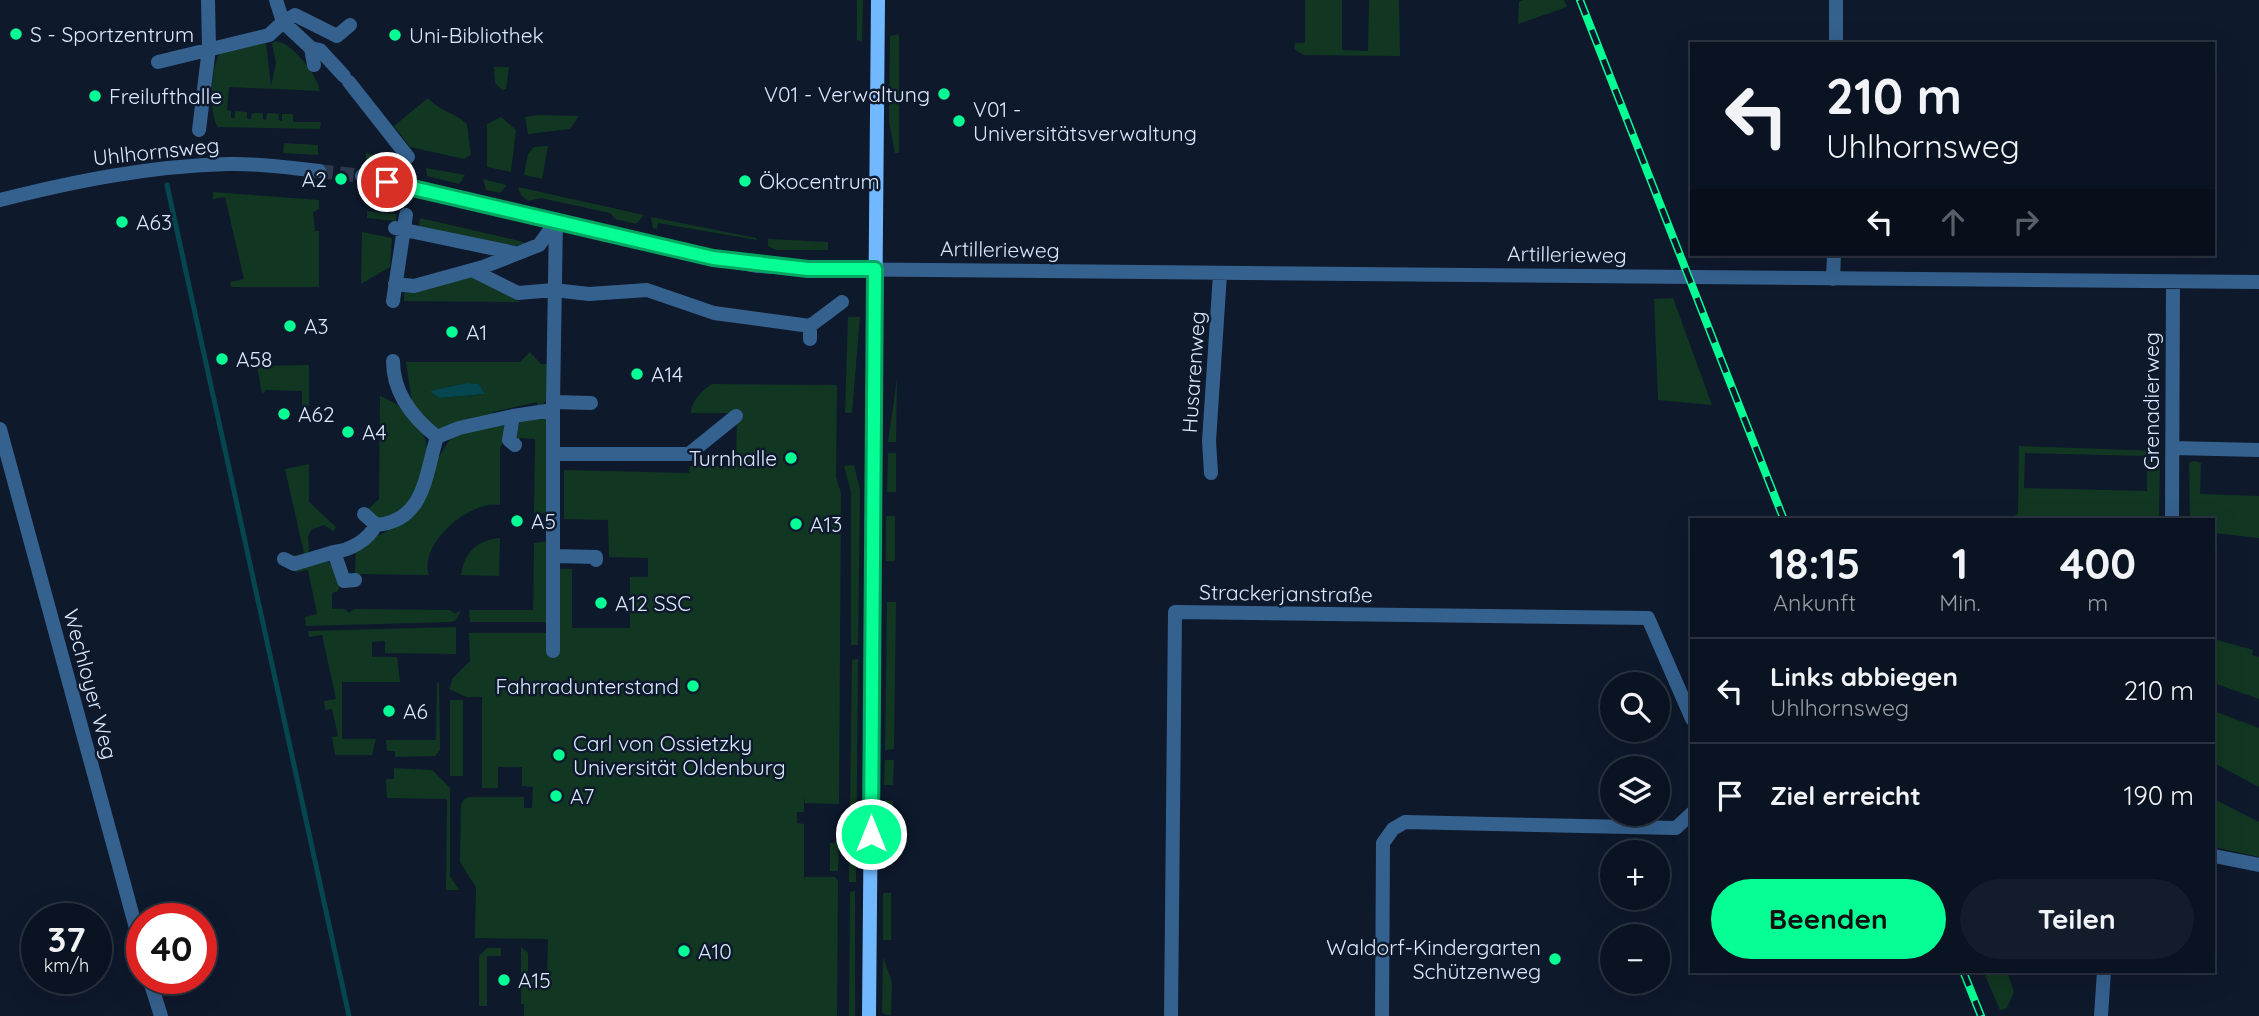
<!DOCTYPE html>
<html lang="de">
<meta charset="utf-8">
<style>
:root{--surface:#0a1321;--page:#131c2a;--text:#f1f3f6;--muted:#999ea5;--line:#2a323f;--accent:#06ff95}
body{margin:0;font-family:Quicksand,sans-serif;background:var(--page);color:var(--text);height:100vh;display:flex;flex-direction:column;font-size:26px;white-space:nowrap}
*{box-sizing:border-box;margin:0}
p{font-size:23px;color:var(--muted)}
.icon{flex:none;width:38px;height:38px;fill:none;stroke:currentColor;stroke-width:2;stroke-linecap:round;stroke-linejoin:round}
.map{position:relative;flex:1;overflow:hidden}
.side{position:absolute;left:1690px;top:518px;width:525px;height:455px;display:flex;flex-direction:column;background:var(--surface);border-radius:0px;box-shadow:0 7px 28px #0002,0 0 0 2px var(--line)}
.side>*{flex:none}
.banner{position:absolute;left:1690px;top:42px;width:525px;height:214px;border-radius:0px;box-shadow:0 7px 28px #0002,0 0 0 2px var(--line);background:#0a1321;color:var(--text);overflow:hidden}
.tools{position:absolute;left:1600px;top:672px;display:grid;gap:14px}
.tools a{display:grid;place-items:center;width:70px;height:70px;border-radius:50%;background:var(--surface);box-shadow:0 7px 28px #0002,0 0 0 2px var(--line);font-size:35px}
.speed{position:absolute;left:21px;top:903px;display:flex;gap:14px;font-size:35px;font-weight:700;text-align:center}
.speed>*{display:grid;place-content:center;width:91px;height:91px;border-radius:50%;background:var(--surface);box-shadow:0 7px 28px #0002,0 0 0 2px var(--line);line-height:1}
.speed small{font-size:18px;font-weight:400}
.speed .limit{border:10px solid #d22;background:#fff;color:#111}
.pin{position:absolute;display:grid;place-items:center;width:60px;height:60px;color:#fff;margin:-30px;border:4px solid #fff;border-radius:50%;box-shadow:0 2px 7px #0007}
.me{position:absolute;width:77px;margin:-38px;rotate:0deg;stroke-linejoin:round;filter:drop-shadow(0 0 5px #0008)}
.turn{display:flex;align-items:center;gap:24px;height:147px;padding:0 21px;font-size:32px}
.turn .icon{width:91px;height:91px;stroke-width:2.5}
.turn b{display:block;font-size:49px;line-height:60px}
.lanes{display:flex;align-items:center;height:66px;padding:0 21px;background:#0003;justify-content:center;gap:35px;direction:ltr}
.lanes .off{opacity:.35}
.eta{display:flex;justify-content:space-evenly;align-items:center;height:119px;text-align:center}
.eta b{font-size:42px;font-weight:700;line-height:49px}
.primary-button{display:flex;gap:14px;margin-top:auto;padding:14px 21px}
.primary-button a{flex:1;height:80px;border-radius:42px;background:var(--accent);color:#111;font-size:28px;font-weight:700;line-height:80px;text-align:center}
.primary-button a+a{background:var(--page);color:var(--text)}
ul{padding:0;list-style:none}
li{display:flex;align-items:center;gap:21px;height:105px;padding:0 21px;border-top:2px solid var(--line)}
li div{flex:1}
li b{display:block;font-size:26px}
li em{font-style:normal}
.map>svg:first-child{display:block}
.green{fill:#113722;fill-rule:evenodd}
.water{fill:#06464e}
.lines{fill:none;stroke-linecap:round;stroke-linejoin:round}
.stream{stroke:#06464e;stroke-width:5}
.street-tunnel{stroke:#2d384c;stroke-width:14;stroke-dasharray:14 7;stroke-linecap:butt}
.street{stroke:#35618f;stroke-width:14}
.secondary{stroke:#71b8ff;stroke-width:14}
.rail-casing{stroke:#06ff95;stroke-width:8}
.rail{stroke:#0e192c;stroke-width:5;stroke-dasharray:16;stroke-linecap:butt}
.route-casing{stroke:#04a661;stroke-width:18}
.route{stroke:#06ff95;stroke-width:12}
.poi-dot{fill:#06ff95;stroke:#0e192c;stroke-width:2.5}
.labels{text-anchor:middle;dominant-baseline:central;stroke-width:5;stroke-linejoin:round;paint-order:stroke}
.poi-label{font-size:21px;fill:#dae9ff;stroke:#0e192c;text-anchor:start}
.street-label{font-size:21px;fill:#dae9ff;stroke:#0e192c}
</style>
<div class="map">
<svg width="2259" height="1016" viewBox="0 0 2259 1016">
<rect width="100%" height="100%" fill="#0e192c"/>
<path class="green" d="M857 0H863L862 42 857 40Z
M1305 0H1342V50L1368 51 1369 0H1399L1400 56 1304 55 1294 49 1295 43H1305Z
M1524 0H1564L1567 7 1518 24 1519 2Z
M899 34V153H895L889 122 890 36Z
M275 41C291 41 318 76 320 91L229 87 227 110 231 111V118H235V111L247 112V119H251L252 113H263V119L266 120 267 113 279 114 278 120 282 121V114H293V122H321L320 129 218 127C208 114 211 64 221 51L266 43 271 86 276 63 272 44Z
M494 67H509L506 89 502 90 495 83Z
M428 98C443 113 454 112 467 124L471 155 464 159 410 147 394 126Z
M538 115 579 116 570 129 528 134 525 117Z
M501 117 516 130 511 172 487 167V124Z
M284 143 318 145V155L283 153Z
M548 146 542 179 524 175 528 154 534 147Z
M366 153 396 160 405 172 366 162Z
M426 168 465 175 459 184 427 176Z
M483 179 507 185 500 193 486 190Z
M518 187 644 215 636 224 615 219 610 213 541 198 528 201 521 195Z
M213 192 319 200V209L313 212 315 231H319V287H231L230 282 244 279 225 197 213 199Z
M367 211 397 214 396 221 367 218Z
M651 217 756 238 757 240 658 223 657 229 653 228Z
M420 218 524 242 526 243 508 248 419 226Z
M362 232 392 238 390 267 361 284Z
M768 239 828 242V250H776L768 246Z
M476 274 520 302 404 301V291Z
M1673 298 1712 405 1658 400 1654 299Z
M848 317H860L852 413H845Z
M530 352 541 364H550V398L537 408V402L493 412V418L436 429 412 403 406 362H520ZM467 383 479 384 485 394 439 398 431 391Z
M309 365V406H302V391L266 390 262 394 257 366Z
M897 379 896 442H888Z
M713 384 837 385 836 477 841 493 839 804 805 803 804 796V812H797V823L804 824V879L805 877H835L838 881 837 1016H524V1004H521V947L528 953V979L547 980 548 939 475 938 476 887 460 862 461 805 464 799 469 797H524V808H532L533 787 522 786V767H498V788H482V697H466L449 689 453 678 470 661 469 633H553V569H572V628H630V577H648V558L609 557 608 520 564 519V470L689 473 690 466H736L737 413H691C691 402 703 388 713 384Z
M380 396C407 406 435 434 426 467 423 482 412 498 405 512L377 518 368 509 379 499Z
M548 418 550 513 534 514 535 439 520 438 519 443H515L520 420Z
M504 424 506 438 500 448V505C471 499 418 544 429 575L355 574 356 547 397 526 450 439 458 433Z
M2019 446 2160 451 2159 520H2005L2018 514ZM2025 453 2147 456V491L2024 488Z
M888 453H896V492H887Z
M2194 461 2201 463 2200 494 2259 496V538L2214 533V520H2190L2189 463Z
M309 464V502L336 527 333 531 324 525 312 529 308 536 309 551 299 561 292 556 304 553 285 469Z
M854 465 860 490 858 645H851V492L844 466Z
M886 516H895V561H886Z
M500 538 499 576 461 575C464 553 477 540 500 538Z
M550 541V622H470L469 610H533L534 543Z
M327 559 341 580 338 591 332 593V609H345L349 613 354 609 450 610 455 614 461 610 456 620 451 622 306 626 305 617 317 614 308 570 295 572 294 567Z
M887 602H896L894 749 885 750Z
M456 627V654L385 653V641L372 642V657H397L400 682H342V739H376L372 755H335L332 737 338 736 332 709 325 710 324 701 336 699 322 635 309 637 308 631Z
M2214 639 2253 650 2252 655 2259 657V699L2214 683Z
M858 659 856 882H849L852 660Z
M437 682 439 684 440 750 435 756 395 757V751H387L386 740H436Z
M450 700H463V776H450Z
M2214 711 2259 728V787L2214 763Z
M885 760H894L893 785H884Z
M394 768 432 770 450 788V876L459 890H446L447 799 387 798 386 779H394Z
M2214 799 2259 822V857L2214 847Z
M885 800 893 801V830H884Z
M884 841H893L892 866 883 865Z
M830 843H839L838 871H830Z
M855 891V1016H849L850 892Z
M883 893H891V940H883Z
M487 948H501V956H487V1006H479V956Z
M883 957 892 982 891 1016 882 1013Z
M1983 971H2007L2014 992 2007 1008 2000 1010Z"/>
<path class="water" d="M467 383 479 384 485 394 439 398 430 391Z"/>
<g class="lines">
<path class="stream" d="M167 185 349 1016"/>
<path class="street-tunnel" d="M319 171 362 176"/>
<path class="street" d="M1836 44V0
M311 48 320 50 344 76
M158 62 269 35 283 22 276 0
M314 65 311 48 283 22 295 15 337 36 350 25
M349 82 408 157
M199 130 209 48 208 0
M362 176 713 258 758 266 809 269 2259 282
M0 200C75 181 150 166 228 164 258 163 289 168 319 171
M395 228 515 253
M472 270 518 293 554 290 589 294 647 290 714 313 810 326
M1833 279 1834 254
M395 284 414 286 483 267 539 245 556 222
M393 301 406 215
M810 339V326L842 302
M553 402 556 220
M0 429 142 950
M437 437 459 428 513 416
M515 445 509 440 513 416 553 410
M2173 448 2259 450
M554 454H689L736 416
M1211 473 1209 441 1220 274
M364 514 376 525
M2172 520 2173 282
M554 556 596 557V560
M284 559 294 564 334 552
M355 580 344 581 334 552C351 550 368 540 376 525 425 521 425 475 437 437 413 418 393 393 393 361
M553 651V402L591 403
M2214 856 2259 865
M149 978 161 1016
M1171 1016 1175 612 1648 618 1692 719
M1382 1016 1383 843 1393 829 1405 822 1676 828 1692 813
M2101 1016 2104 971"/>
<path class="secondary" d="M869 1016 878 0"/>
<g class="rail-casing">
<path id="rail" d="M1580 0 1784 520
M1963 971 1981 1016"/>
</g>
<use href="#rail" class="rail"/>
</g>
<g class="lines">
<g class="route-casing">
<path id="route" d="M387 182 713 258 808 269H875L871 834"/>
</g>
<use href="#route" class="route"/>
</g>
<g class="poi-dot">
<circle cx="16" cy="34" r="7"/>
<circle cx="395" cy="35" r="7"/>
<circle cx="944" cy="94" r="7"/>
<circle cx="95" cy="96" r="7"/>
<circle cx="959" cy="121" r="7"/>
<circle cx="341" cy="179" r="7"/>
<circle cx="745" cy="181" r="7"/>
<circle cx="122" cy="222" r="7"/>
<circle cx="290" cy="326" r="7"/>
<circle cx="452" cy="332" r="7"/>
<circle cx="222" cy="359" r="7"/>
<circle cx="637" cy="374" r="7"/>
<circle cx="284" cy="414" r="7"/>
<circle cx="348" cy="432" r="7"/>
<circle cx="791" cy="458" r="7"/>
<circle cx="517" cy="521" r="7"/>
<circle cx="796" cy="524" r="7"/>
<circle cx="601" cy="603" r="7"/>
<circle cx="693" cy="686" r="7"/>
<circle cx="389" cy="711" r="7"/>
<circle cx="559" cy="755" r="7"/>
<circle cx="556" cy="796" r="7"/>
<circle cx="684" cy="951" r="7"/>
<circle cx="1555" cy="959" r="7"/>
<circle cx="504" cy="980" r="7"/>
</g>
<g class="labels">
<g class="poi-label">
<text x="30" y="34">S - Sportzentrum</text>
<text x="409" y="35">Uni-Bibliothek</text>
<text x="930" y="94" text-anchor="end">V01 - Verwaltung</text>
<text x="109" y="96">Freilufthalle</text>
<text x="973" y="109">V01 -<tspan x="973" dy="24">Universitätsverwaltung</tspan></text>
<text x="327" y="179" text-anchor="end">A2</text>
<text x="759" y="181">Ökocentrum</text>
<text x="136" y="222">A63</text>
<text x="304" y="326">A3</text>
<text x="466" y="332">A1</text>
<text x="236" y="359">A58</text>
<text x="651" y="374">A14</text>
<text x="298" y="414">A62</text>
<text x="362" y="432">A4</text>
<text x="777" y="458" text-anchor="end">Turnhalle</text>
<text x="531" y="521">A5</text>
<text x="810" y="524">A13</text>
<text x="615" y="603">A12 SSC</text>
<text x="679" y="686" text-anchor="end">Fahrradunterstand</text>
<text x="403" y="711">A6</text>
<text x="573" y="743">Carl von Ossietzky<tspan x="573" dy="24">Universität Oldenburg</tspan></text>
<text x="570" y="796">A7</text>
<text x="1541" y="947" text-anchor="end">Waldorf-Kindergarten<tspan x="1541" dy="24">Schützenweg</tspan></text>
<text x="698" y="951">A10</text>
<text x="518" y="980">A15</text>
</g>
<g class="street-label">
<text transform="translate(156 151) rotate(-6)">Uhlhornsweg</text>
<text transform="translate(1000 249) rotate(1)">Artillerieweg</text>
<text transform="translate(1567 254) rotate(1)">Artillerieweg</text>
<text transform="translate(1193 372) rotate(-86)">Husarenweg</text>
<text transform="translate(2151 401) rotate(-90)">Grenadierweg</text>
<text transform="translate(1286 593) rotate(1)">Strackerjanstraße</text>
<text transform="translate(91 684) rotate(75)">Wechloyer Weg</text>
</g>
</g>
</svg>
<div class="tools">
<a><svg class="icon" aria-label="search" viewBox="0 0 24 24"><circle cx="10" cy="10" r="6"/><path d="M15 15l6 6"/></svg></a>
<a><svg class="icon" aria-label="layers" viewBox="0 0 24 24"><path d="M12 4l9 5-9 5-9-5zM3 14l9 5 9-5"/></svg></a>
<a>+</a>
<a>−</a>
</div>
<div class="speed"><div>37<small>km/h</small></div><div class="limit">40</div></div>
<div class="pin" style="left:387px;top:182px;background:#d93025"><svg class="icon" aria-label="arrive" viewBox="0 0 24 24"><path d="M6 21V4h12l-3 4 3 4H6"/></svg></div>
<svg class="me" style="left:871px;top:834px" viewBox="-20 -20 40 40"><circle r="17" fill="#06ff95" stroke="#fff" stroke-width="3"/><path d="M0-11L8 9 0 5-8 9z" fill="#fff"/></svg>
<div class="banner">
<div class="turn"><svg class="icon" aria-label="left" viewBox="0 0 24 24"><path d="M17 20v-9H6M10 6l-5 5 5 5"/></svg><div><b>210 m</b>Uhlhornsweg</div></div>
<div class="lanes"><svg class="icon" aria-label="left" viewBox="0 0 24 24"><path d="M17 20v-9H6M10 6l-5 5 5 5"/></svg><svg class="icon off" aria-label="ahead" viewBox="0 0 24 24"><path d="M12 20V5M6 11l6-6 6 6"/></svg><svg class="icon off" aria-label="right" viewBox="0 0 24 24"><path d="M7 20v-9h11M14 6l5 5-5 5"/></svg></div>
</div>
<section class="side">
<div class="eta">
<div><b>18:15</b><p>Ankunft</p></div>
<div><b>1</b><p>Min.</p></div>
<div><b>400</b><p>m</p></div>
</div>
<ul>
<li><svg class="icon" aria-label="left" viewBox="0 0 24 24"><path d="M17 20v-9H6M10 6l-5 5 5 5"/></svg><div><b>Links abbiegen</b><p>Uhlhornsweg</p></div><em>210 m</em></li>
<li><svg class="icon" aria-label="arrive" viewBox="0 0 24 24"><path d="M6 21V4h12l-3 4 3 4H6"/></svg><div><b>Ziel erreicht</b></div><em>190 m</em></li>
</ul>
<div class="primary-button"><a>Beenden</a><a>Teilen</a></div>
</section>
</div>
